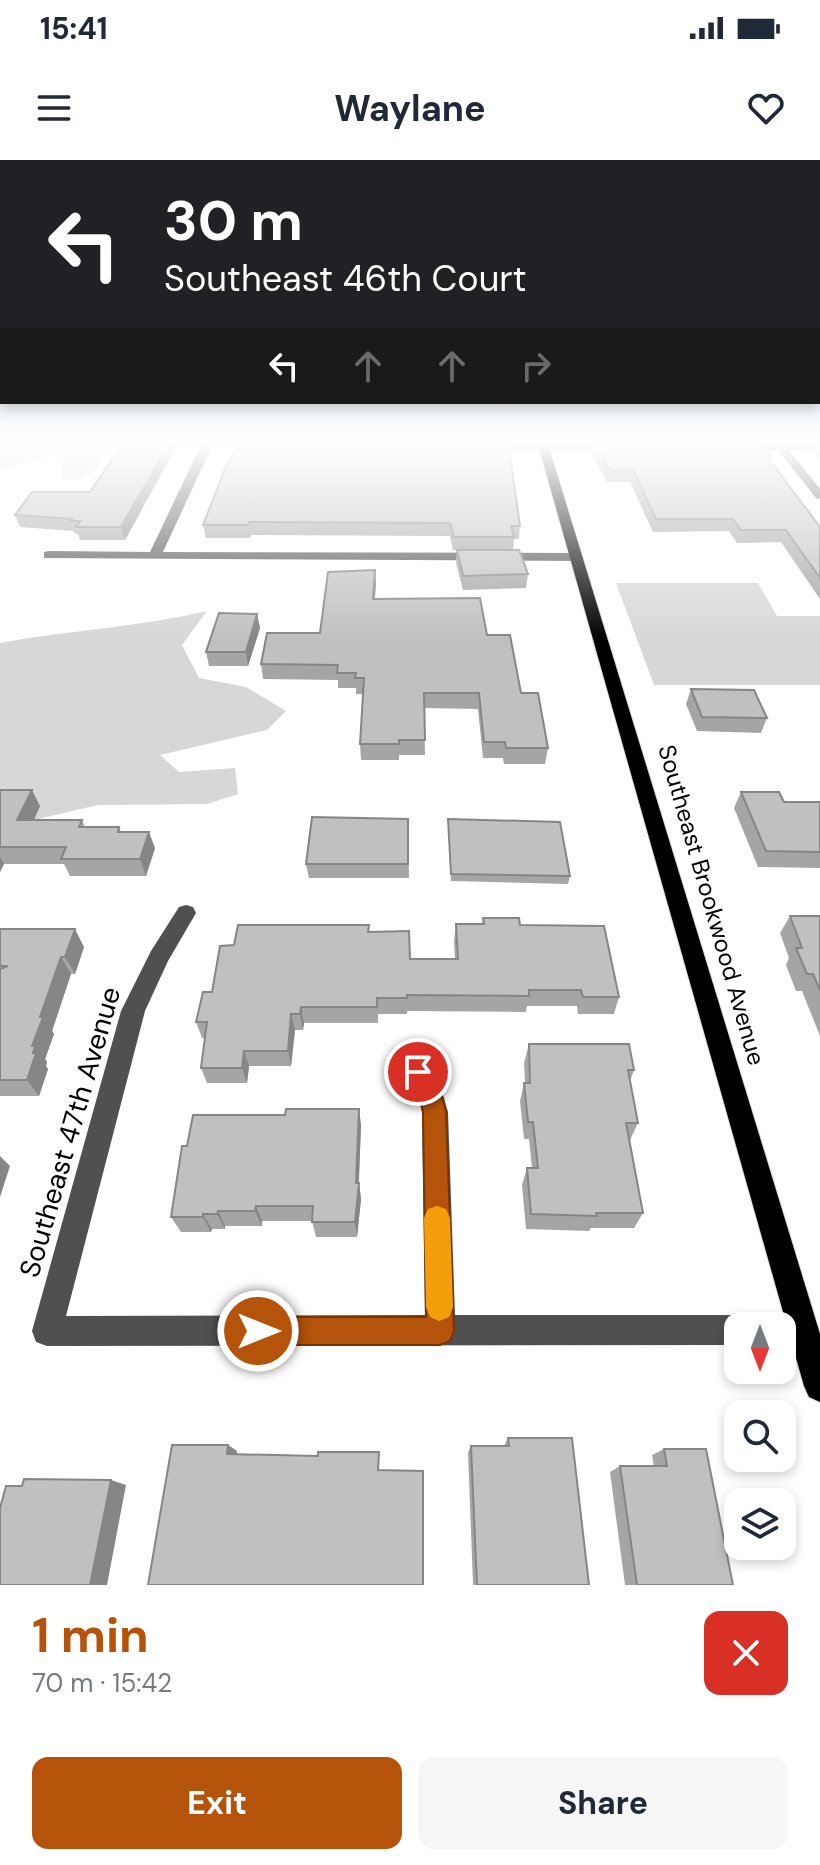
<!DOCTYPE html>
<meta charset="utf-8">
<style>
:root{--surface:#fff;--page:#f6f6f7;--text:#1f2937;--muted:#747a83;--accent:#b45309}
body{margin:0;font-family:"DM Sans",sans-serif;background:var(--page);color:var(--text);height:100vh;display:flex;flex-direction:column;font-size:30px;white-space:nowrap}
*{box-sizing:border-box;margin:0}
p{font-size:26px;color:var(--muted)}
.icon{flex:none;width:44px;height:44px;fill:none;stroke:currentColor;stroke-width:2;stroke-linecap:round;stroke-linejoin:round}
.map{position:relative;height:1425px;overflow:hidden}
.sheet{display:flex;flex-direction:column;background:var(--surface);flex:1}
.sheet>*{flex:none}
.top-card{position:absolute;left:0px;top:0px;width:820px;height:244px;box-shadow:0 4px 12px #0003;background:#202124;color:#fff;overflow:hidden}
.needle{width:52px;rotate:180deg}
.tools{position:absolute;left:724px;top:1152px;display:grid;gap:16px}
.tools a{display:grid;place-items:center;width:72px;height:72px;border-radius:16px;background:var(--surface);box-shadow:0 4px 12px #0003;font-size:40px}
.pin{position:absolute;display:grid;place-items:center;width:68px;height:68px;color:#fff;margin:-34px;border:4px solid #fff;border-radius:50%;box-shadow:0 2px 8px #0007}
.me{position:absolute;width:88px;margin:-44px;rotate:90deg;stroke-linejoin:round;filter:drop-shadow(0 0 6px #0008)}
.turn{display:flex;align-items:center;gap:28px;height:168px;padding:0 32px;font-size:36px}
.turn .icon{width:104px;height:104px;stroke-width:2.5}
.turn b{display:block;font-size:56px;line-height:68px}
.lanes{display:flex;align-items:center;height:76px;padding:0 32px;background:#0003;justify-content:center;gap:40px;direction:ltr}
.lanes .off{opacity:.35}
.round{display:grid;place-items:center;flex:none;width:84px;height:84px;border-radius:16px;background:var(--page)}
.head{display:flex;align-items:center;justify-content:space-between;height:136px;padding:0 32px}
h1{font-size:48px;font-weight:700;line-height:60px;color:var(--accent)}
.cta{display:flex;gap:16px;margin-top:auto;padding:16px 32px}
.cta a{flex:1;height:92px;border-radius:16px;background:var(--accent);color:#fff;font-size:32px;font-weight:700;line-height:92px;text-align:center}
.cta a+a{background:var(--page);color:var(--text)}
.status{display:flex;justify-content:space-between;align-items:center;height:56px;padding:0 40px;background:var(--surface);direction:ltr}
.status svg{height:22px;fill:currentColor}
header{display:flex;justify-content:space-between;align-items:center;height:104px;padding:0 32px;background:var(--surface);font-size:36px;font-weight:700}
.map>svg:first-child{display:block}
.green{fill:#d7d7d7}
.lines{fill:none;stroke-linecap:round;stroke-linejoin:round}
.major-casing{stroke:#dbdbdb;stroke-width:2}
.minor{fill:#505050;fill-rule:evenodd}
.major{fill:#000;fill-rule:evenodd}
.wall{fill:#a5a5a5}
.shaded-wall{fill:#868686}
.building{fill:#c0c0c0;stroke:#868686;stroke-width:2}
.route{fill:#b45309;stroke:#753606;stroke-width:2}
.slow{fill:#f59e0b}
.labels{text-anchor:middle;dominant-baseline:central;stroke-width:6;stroke-linejoin:round;paint-order:stroke}
.street-label{font-size:24px;fill:#000;stroke:#fff}
.near-street-label{font-size:28px;fill:#000;stroke:#fff}
</style>
<div class="status"><b>15:41</b><svg viewBox="0 0 49 12"><path d="M0 12V9h3v3zM5 12V6h3v6zM10 12V3h3v9zM15 12V0h3v12zM26 1h20v11H26zM47 4h2v5h-2z"/></svg></div>
<header><svg class="icon" aria-label="menu" viewBox="0 0 24 24"><path d="M4 6h16M4 12h16M4 18h16"/></svg>Waylane<svg class="icon" aria-label="heart" viewBox="0 0 24 24"><path d="M12 20l-8-8c-3-5 5-10 8-4 3-6 11-1 8 4z"/></svg></header>
<div class="map">
<svg width="820" height="1425" viewBox="0 0 820 1425">
<rect width="100%" height="100%" fill="#fff"/>
<path class="green" d="M0 281H98L108 292C95 309 86 326 63 318L62 302 69 290 0 310Z
M616 423H758L777 456H820V525H654Z
M207 451 182 485 199 518 246 527 286 551 267 570 160 595 179 612 235 608 238 634 207 644 98 645 0 668V483C69 470 139 467 207 451Z"/>
<g class="lines">
<g class="major-casing">
<path id="major" d="M537 281H547L820 1174V1242L809 1237 804 1226Z"/>
</g>
<path class="minor" d="M203 281 273 282 268 285 213 284 163 392 577 393 583 397 577 401 44 398V392L49 391 150 392Z
M480 284H616L621 287 616 290 484 289 480 288Z
M820 284V290H789L820 329V339L816 338 778 290H736L731 287 736 284Z
M186 745 193 747 196 753 168 801 145 851 66 1156 425 1155 422 952 418 935 406 912 409 904 418 901C437 908 443 934 448 952L455 1155H738L749 1159 752 1166H738V1185L47 1186 36 1182 32 1171 121 851 151 791 179 747Z
M782 1155H803L814 1159 818 1170 814 1181 803 1185H782V1166H768L771 1159Z"/>
<use href="#major" class="major"/>
</g>
<path class="wall" d="M803 281H820V300L814 293 818 282Z
M592 282 771 298 770 301 820 367V439L781 382 737 383 729 371 653 372 630 322H607L591 293Z
M178 283 125 380H80L78 374H75L74 371 20 367 15 355 90 332Z
M226 306 520 366 519 379H514L513 390H453L450 376 251 375 250 378H206L203 365Z
M457 390 528 414 526 428 463 430 456 403Z
M376 424 375 439 487 475 521 533 548 588 545 604H504L503 598H483L478 549 424 548 425 595H399V600H361L360 584 363 534H356V528H338V520L263 519 261 504 320 473Z
M257 454 260 468 248 506H209L206 492Z
M691 529 767 558 761 573 697 571 686 544Z
M0 630 40 646 34 660H82L85 667H119L121 672 155 688 146 716H70L64 704H4L0 712Z
M741 632 784 642H820V708L758 707 734 648Z
M408 659 409 718H309L306 704Z
M448 659 570 716 568 724 451 721Z
M790 756H820V876L802 831H796L786 805 789 798 780 773Z
M483 758 520 765 619 837 614 854H578L577 846H527L526 852 407 851V854H378V863H304L303 870H295L291 906H249L247 923H207L201 908 205 878H202L196 862 212 832 234 785 369 772 410 799H455L454 781 456 764H482Z
M0 769 84 787 75 814H71L52 871 54 874 45 899 47 902 46 906 48 909 39 936H0Z
M529 884 634 910 630 921 638 963 630 980 643 1053 634 1068H591L589 1071 526 1069 522 1025 527 1008H532L529 979H524L520 941 524 923H525L524 903Z
M359 949 361 966 359 1023 361 1039 357 1077H316L312 1061H262V1066H225V1069H212L211 1072H181L171 1057 187 986 285 955Z
M508 1278 589 1425H473L468 1292 471 1286H504Z
M664 1289 733 1425H625L610 1312 620 1306H654L652 1295Z"/>
<path class="shaded-wall" d="M170 281H177L178 283 125 380 121 367Z
M375 410 376 424 373 453V439Z
M257 454 260 468 248 506 246 492Z
M32 630 40 646 26 677 17 660Z
M149 672 155 688 146 716 140 699Z
M0 697 4 704 0 712Z
M75 769 84 787 75 814 65 797Z
M61 797 71 814 52 871 54 874 45 899 47 902 46 906 48 909 39 936 27 920 32 886 40 857Z
M301 847 304 863 303 870 300 854Z
M291 854 295 870 291 906 288 891Z
M244 891 249 906 247 923 242 908Z
M359 949 361 966 358 1034 359 1023 361 1039 357 1077 355 1062Z
M0 996 10 1006 0 1037Z
M256 1046 262 1061V1066L255 1051Z
M218 1051 225 1066V1069L217 1054Z
M203 1054 212 1069 211 1072 203 1057Z
M228 1285 237 1291 236 1300 227 1294Z
M111 1320 126 1325 107 1425H90Z"/>
<path class="building" d="M124 281H170L121 367H76L80 361H71L72 359 15 355 32 332H90Z
M242 281H508L520 366H511L514 377H454L450 363 249 362 248 365H203L226 306Z
M592 282H759L769 293 771 298H768L820 367V418L786 370H741L733 359H656L633 310H610Z
M457 390H519L528 414 463 416Z
M375 410 373 439 480 438 487 475H510L521 533H538L548 588H506L505 582H484L479 533H424L425 580H399V584H360L364 518H355L356 513H337L338 505 261 504 267 473H320L328 412Z
M219 453 257 454 246 492H206Z
M691 529 754 530 767 558 702 557Z
M0 630H32L17 660H82L79 667H119L118 672H149L140 699H61L66 687H0Z
M741 632H779L784 642H820V692L766 691Z
M312 657 408 659V704H306Z
M448 659 560 662 570 716 451 714Z
M790 756H820V830L813 814H807L796 788H802Z
M483 758H519L520 765 604 766 619 837H583L581 830H529V836L407 835V838H377V847H301L300 854H291L288 891H244L242 908H201L207 862H196L203 832H212L220 786 234 785 238 765H369L368 772 409 771 410 799H458L456 764H484Z
M0 769H75L65 797H61L40 857H43L32 886H35L33 893H36L27 920H0V809L8 806H0Z
M529 884H629L634 910H628L638 963H626L643 1053H596L597 1056 531 1054 527 1008H538L533 962H528L524 923H530Z
M286 949H359L356 1023H359L355 1062H312L313 1046H256L255 1051H218L217 1054H203V1057H171L182 986H187L193 955H285Z
M508 1278H572L589 1425H477L471 1286H509Z
M172 1285H228L227 1294 318 1296V1292H379L378 1310 423 1311V1425H148Z
M664 1289H706L733 1425H637L620 1306H667Z
M24 1319 111 1320 90 1425H0V1348L6 1326H22Z"/>
<linearGradient id="sky" x2="0" y2="1"><stop stop-color="#8aabca"/><stop offset="0.59" stop-color="#fff"/><stop offset="1" stop-color="#fff" stop-opacity="0"/></linearGradient>
<rect width="820" height="480" fill="url(#sky)"/>
<path class="route" d="M418 902C436 909 442 935 446 952L454 1171 450 1181 440 1185H258L249 1181 245 1171 249 1161 258 1157H426L423 952 419 934 407 912 410 905Z"/>
<path class="slow" d="M437 1046 446 1049 450 1058 453 1147 449 1157 439 1161 430 1157 426 1147 424 1058 428 1049Z"/>
<g class="labels">
<g class="street-label">
<text transform="translate(712 745) rotate(74)">Southeast Brookwood Avenue</text>
</g>
<g class="near-street-label">
<text transform="translate(70 972) rotate(-74)">Southeast 47th Avenue</text>
</g>
</g>
</svg>
<div class="tools">
<a><svg class="needle" viewBox="-14 -14 28 28"><path d="M0-13l5 13h-10z" fill="#e53935"/><path d="M0 13l5-13h-10z" fill="#747a83"/></svg></a>
<a><svg class="icon" aria-label="search" viewBox="0 0 24 24"><circle cx="10" cy="10" r="6"/><path d="M15 15l6 6"/></svg></a>
<a><svg class="icon" aria-label="layers" viewBox="0 0 24 24"><path d="M12 4l9 5-9 5-9-5zM3 14l9 5 9-5"/></svg></a>
</div>
<div class="pin" style="left:418px;top:912px;background:#d93025"><svg class="icon" aria-label="arrive" viewBox="0 0 24 24"><path d="M6 21V4h12l-3 4 3 4H6"/></svg></div>
<svg class="me" style="left:258px;top:1171px" viewBox="-20 -20 40 40"><circle r="17" fill="#b45309" stroke="#fff" stroke-width="3"/><path d="M0-11L8 9 0 5-8 9z" fill="#fff"/></svg>
<div class="top-card">
<div class="turn"><svg class="icon" aria-label="left" viewBox="0 0 24 24"><path d="M17 20v-9H6M10 6l-5 5 5 5"/></svg><div><b>30 m</b>Southeast 46th Court</div></div>
<div class="lanes"><svg class="icon" aria-label="left" viewBox="0 0 24 24"><path d="M17 20v-9H6M10 6l-5 5 5 5"/></svg><svg class="icon off" aria-label="ahead" viewBox="0 0 24 24"><path d="M12 20V5M6 11l6-6 6 6"/></svg><svg class="icon off" aria-label="ahead" viewBox="0 0 24 24"><path d="M12 20V5M6 11l6-6 6 6"/></svg><svg class="icon off" aria-label="right" viewBox="0 0 24 24"><path d="M7 20v-9h11M14 6l5 5-5 5"/></svg></div>
</div>
</div>
<section class="sheet">
<div class="head"><div><h1>1 min</h1><p>70 m · 15:42</p></div><a class="round" style="background:#d93025;color:#fff"><svg class="icon" aria-label="close" viewBox="0 0 24 24"><path d="M6 6l12 12M18 6L6 18"/></svg></a></div>
<div class="cta"><a>Exit</a><a>Share</a></div>
</section>
